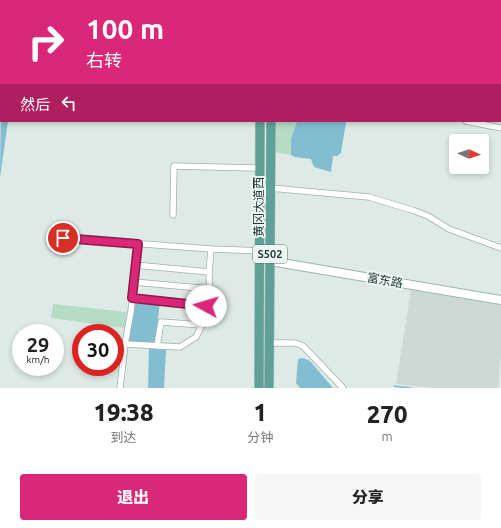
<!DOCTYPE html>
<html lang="zh">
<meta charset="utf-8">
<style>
:root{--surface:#fff;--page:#f6f6f6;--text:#222;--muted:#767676;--accent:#db2777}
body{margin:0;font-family:Ubuntu,"Noto Sans SC",sans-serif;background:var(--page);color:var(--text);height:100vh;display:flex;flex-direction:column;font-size:15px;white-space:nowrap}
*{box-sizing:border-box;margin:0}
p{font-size:13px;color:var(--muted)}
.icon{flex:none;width:22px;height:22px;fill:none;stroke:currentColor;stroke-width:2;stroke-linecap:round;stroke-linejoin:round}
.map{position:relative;height:388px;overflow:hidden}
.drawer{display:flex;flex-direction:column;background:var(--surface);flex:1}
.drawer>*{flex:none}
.hud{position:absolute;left:0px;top:0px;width:501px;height:122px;box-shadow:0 2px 6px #0003;background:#db2777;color:#fff;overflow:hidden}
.needle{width:26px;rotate:93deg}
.controls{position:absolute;left:449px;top:134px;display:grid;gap:8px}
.controls a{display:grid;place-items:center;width:40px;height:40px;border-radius:4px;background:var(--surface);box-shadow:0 2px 6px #0003;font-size:20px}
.speed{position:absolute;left:12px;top:324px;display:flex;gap:8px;font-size:20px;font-weight:700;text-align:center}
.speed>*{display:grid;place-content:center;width:52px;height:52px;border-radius:50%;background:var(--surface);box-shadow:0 2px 6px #0003;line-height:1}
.speed small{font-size:10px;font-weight:400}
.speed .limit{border:6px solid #d22;background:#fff;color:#111}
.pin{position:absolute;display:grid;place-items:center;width:34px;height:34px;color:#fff;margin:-17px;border:2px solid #fff;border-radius:50%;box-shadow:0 1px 4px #0007}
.me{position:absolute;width:44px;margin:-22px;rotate:276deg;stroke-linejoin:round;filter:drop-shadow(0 0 3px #0008)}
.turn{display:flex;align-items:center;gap:14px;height:84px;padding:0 20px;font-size:18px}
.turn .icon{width:52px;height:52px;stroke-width:2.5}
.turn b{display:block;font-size:28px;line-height:34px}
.then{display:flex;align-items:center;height:38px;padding:0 20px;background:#0003;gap:8px;font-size:15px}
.eta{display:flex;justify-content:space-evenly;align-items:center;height:68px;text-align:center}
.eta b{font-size:24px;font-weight:800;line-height:28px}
.primary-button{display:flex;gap:8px;margin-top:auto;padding:8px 20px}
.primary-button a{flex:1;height:46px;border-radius:4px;background:var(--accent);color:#fff;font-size:16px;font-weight:800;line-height:46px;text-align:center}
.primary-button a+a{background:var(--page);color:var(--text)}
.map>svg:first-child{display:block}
.built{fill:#ccd9d5}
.green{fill:#b5dcc4}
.water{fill:#83bdd1}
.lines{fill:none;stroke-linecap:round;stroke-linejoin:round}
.stream{stroke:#83bdd1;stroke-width:1.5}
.street-casing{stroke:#a0b1ad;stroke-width:7}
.secondary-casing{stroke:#9cb6af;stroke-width:10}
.primary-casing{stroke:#bcc4c2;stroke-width:10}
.street{stroke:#fff;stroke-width:5.5}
.secondary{stroke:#fff;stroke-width:8}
.primary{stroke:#60a197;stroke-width:9}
.route-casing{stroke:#8e194d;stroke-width:10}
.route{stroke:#db2777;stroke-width:7}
.labels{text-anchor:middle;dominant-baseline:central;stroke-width:4;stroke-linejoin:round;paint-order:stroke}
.shield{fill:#eef6f3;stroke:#5d726e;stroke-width:1}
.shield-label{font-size:11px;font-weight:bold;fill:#1f3935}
.street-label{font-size:12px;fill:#1f3935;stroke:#eef6f3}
</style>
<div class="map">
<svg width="501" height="388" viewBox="0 0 501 388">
<rect width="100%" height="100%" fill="#ddeae6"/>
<path class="built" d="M411 290 501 305V354L498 388H432L396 384Z"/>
<path class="green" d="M274 121H297L291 139V155L274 152Z
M53 304 127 312 125 328 51 318Z"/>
<path class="water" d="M1 90V121H8L0 178Z
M297 121 346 122 341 153 337 156H333L331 172 314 167 311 159 295 157 291 155V139Z
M136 299 160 302 155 344 129 341Z
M149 348 166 350 164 388H148Z
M303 358 310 361 333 388H300L296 383 298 359Z"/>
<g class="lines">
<path class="stream" d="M394 386 411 388"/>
<g class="street-casing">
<path id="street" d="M171 1V0
M500 43H501
M466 121 501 128
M270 188 369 197 415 211 428 216 449 229 501 248
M173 215 174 166 260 168
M63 238 211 249 260 251
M135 265 209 272
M134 282 210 289
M132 298 206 306
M269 343H295L303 346 343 388
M125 344 180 347 196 337 202 325 210 293 209 272 211 249
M157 346 161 322 202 325
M120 388 125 344 131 311 138 244"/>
</g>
<g class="secondary-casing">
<path id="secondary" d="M415 0 429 1
M471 1 481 0
M0 25H1
M270 261 501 300"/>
</g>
<g class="primary-casing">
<path id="primary" d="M265 1V0
M275 1V0
M259 388 260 121
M269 388 271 121"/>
</g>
<use href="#street" class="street"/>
<use href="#secondary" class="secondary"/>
<use href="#primary" class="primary"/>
</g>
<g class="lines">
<g class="route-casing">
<path id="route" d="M63 238 138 244 132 298 206 306"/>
</g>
<use href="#route" class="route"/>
</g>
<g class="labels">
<rect class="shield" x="253" y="245" width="34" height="18" rx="3"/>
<g class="shield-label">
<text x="270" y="254">S502</text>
</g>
<g class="street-label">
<text transform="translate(258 207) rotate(-90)">黄冈大道西</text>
<text transform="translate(385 280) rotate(10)">富东路</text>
</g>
</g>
</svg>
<div class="controls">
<a><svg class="needle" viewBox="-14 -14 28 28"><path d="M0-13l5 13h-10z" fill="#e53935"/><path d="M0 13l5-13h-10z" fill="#767676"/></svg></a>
</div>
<div class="speed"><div>29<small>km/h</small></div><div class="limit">30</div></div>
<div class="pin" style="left:63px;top:238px;background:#d93025"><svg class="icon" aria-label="arrive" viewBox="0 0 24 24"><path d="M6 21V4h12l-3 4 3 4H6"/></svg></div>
<svg class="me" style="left:206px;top:306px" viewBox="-20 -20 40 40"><circle r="19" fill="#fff"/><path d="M0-13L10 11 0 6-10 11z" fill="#db2777"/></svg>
<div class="hud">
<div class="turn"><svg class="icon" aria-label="right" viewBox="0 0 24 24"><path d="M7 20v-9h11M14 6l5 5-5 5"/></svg><div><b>100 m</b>右转</div></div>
<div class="then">然后<svg class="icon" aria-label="left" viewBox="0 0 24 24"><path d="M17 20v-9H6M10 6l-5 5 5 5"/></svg></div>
</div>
</div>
<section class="drawer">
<div class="eta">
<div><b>19:38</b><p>到达</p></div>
<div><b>1</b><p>分钟</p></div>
<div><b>270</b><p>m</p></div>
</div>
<div class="primary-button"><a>退出</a><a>分享</a></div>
</section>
